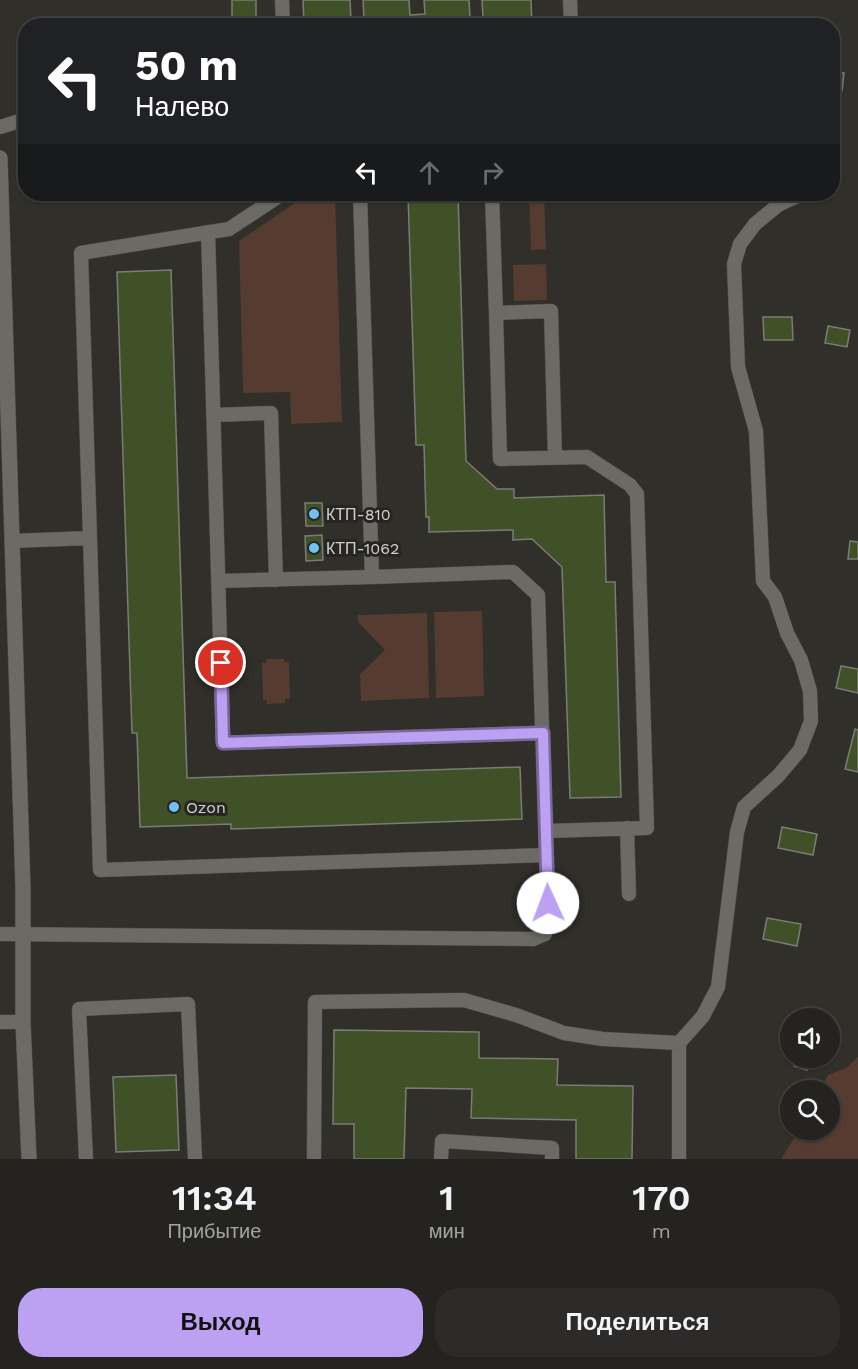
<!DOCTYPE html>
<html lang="ru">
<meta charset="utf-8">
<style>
:root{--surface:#242320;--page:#2c2b29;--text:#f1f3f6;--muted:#a3a4a5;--line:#41403e;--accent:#bca0f2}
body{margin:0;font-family:"Work Sans",sans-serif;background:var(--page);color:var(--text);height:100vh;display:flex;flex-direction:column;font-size:22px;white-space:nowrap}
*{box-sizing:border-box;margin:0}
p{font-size:20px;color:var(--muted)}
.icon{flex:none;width:33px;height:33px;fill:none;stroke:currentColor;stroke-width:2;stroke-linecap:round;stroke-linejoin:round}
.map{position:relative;height:1159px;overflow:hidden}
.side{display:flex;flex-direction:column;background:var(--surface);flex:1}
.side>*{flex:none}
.hud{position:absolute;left:18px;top:18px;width:822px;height:183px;border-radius:24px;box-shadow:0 2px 4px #0004,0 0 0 2px var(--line);background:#202124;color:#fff;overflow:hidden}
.fabs{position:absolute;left:780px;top:1008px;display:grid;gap:12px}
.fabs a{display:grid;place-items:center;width:60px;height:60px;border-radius:50%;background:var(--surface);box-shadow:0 2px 4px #0004,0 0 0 2px var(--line);font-size:30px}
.pin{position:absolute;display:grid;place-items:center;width:51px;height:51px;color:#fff;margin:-26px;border:3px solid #fff;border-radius:50%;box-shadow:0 2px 6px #0007}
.me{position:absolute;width:66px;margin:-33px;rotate:358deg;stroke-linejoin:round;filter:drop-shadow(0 0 4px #0008)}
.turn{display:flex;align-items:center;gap:21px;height:126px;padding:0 18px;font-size:27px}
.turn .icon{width:78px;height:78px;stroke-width:2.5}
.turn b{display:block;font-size:42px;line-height:51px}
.lanes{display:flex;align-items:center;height:57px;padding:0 18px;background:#0003;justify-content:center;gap:30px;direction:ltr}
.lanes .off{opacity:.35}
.eta{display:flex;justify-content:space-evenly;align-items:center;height:102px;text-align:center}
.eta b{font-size:36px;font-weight:600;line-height:42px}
.action{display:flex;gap:12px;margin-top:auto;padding:12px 18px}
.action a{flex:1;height:69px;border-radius:24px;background:var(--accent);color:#111;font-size:24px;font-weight:600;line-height:69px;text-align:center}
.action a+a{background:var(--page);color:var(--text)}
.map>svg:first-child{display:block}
.green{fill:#563b30}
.building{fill:#415127;stroke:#7a7c77;stroke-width:1.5}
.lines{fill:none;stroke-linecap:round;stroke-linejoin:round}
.lane-casing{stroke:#4c4b48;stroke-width:15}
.street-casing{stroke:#4c4b48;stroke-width:16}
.lane{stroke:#6b6a64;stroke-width:14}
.street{stroke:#6b6a64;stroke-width:15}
.route-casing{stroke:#7a689d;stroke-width:15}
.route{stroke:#bca0f2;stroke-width:10}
.poi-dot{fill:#6fc2f4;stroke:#262521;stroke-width:2}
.labels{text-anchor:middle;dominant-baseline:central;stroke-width:6;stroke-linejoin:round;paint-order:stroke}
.poi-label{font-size:16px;fill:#d2d2cf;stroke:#262521;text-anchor:start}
</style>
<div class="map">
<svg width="858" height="1159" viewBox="0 0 858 1159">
<rect width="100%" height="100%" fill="#302f2a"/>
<path class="green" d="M308 194H335L342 422 291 424 290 392 243 393 239 241Z
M529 194H544L546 249 531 250Z
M546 264 547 300 514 301 513 265Z
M482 611 484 696 436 698 434 612Z
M427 613 429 698 361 701 360 674 385 650 358 622V615Z
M266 659H284V662H289L290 699H285V703L267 704V700H263L262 663H266Z
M858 1057V1159H781L799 1130H830V1090H820L828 1075 846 1068Z"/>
<path class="building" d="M232 0H256V20H232Z
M303 0H350L351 20 364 19 363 0H409L410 15 425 14 424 0H469L470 17H483L482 0H531L532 26H304Z
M832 72 844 73 842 91 832 90Z
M408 194H458L466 461 497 489H514V498L604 495 606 582H615L621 797 570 798 562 567 532 539 513 540V530L429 532V517H426L424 445H416Z
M171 270 187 778 520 767 522 819 231 829V824L140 827 137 733H132L117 272Z
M763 317H792L793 340H764Z
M828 326 850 330 847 347 825 343Z
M305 503H322L323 526H306Z
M322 535 323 560 306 561 305 536Z
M850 541 858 542V559H848Z
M841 666 858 669V693L836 688Z
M855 729 858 730V772L845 769Z
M782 827 817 834 813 855 778 848Z
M767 918 801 924 797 946 763 939Z
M334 1030 479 1032V1058L558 1059 557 1085 633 1086 632 1159H576V1120L471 1118 472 1089 406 1088 404 1159H354V1124H333Z
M797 1058H811L807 1070 794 1066Z
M176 1075 179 1150 116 1152 113 1077Z"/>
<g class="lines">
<g class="lane-casing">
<path id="lane" d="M282 0 283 26
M570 0 571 26
M0 127 26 119
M492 194 496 313 551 311 555 458
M208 232 223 743 543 733
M496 313 500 459 587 457 630 485 637 494 647 828 546 831
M213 415 271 413 276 580
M90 538 100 870 546 855
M12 541 90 538 81 253 229 229 282 194
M218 581 372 577
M627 828 629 894
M0 934 533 939 545 934 548 922 538 595 513 572 372 577 360 194
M0 1022H23
M86 1159 79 1009 188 1004 195 1159
M314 1159 315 1002 464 1000 516 1015 564 1033 603 1039 679 1043
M441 1159 442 1141 552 1148V1159
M679 1159V1043L703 1016 718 987 737 832 744 807 778 776 800 750 811 721 810 691 801 660 787 633 775 597 763 581 756 431 738 367 734 264 740 244 755 224 778 205 802 194"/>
</g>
<g class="street-casing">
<path id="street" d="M0 158 23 888V1022L29 1159"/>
</g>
<use href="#lane" class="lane"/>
<use href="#street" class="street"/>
</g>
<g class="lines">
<g class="route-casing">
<path id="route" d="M221 663 223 743 543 733 548 903"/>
</g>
<use href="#route" class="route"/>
</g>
<g class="poi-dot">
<circle cx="314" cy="514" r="6"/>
<circle cx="314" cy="548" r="6"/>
<circle cx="174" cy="807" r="6"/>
</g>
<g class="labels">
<g class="poi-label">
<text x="326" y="514">КТП-810</text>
<text x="326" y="548">КТП-1062</text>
<text x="186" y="807">Ozon</text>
</g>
</g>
</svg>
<div class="fabs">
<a><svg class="icon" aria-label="sound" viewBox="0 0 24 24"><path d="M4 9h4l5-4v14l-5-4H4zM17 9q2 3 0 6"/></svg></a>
<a><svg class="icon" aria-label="search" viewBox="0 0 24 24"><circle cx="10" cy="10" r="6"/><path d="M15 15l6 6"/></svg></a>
</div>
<div class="pin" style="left:221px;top:663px;background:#d93025"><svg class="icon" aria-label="arrive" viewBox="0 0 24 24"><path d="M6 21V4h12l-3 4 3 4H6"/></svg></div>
<svg class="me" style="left:548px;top:903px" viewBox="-20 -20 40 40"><circle r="19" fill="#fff"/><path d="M0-13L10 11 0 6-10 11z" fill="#bca0f2"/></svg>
<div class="hud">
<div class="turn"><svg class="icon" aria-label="left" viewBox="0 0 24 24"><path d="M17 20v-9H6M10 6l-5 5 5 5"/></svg><div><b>50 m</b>Налево</div></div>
<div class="lanes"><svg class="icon" aria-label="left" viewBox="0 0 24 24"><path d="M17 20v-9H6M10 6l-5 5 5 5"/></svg><svg class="icon off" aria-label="ahead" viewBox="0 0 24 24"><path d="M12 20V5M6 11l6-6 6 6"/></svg><svg class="icon off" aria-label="right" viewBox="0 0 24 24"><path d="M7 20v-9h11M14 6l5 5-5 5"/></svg></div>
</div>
</div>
<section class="side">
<div class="eta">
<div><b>11:34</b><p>Прибытие</p></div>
<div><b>1</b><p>мин</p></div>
<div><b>170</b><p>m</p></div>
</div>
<div class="action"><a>Выход</a><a>Поделиться</a></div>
</section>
